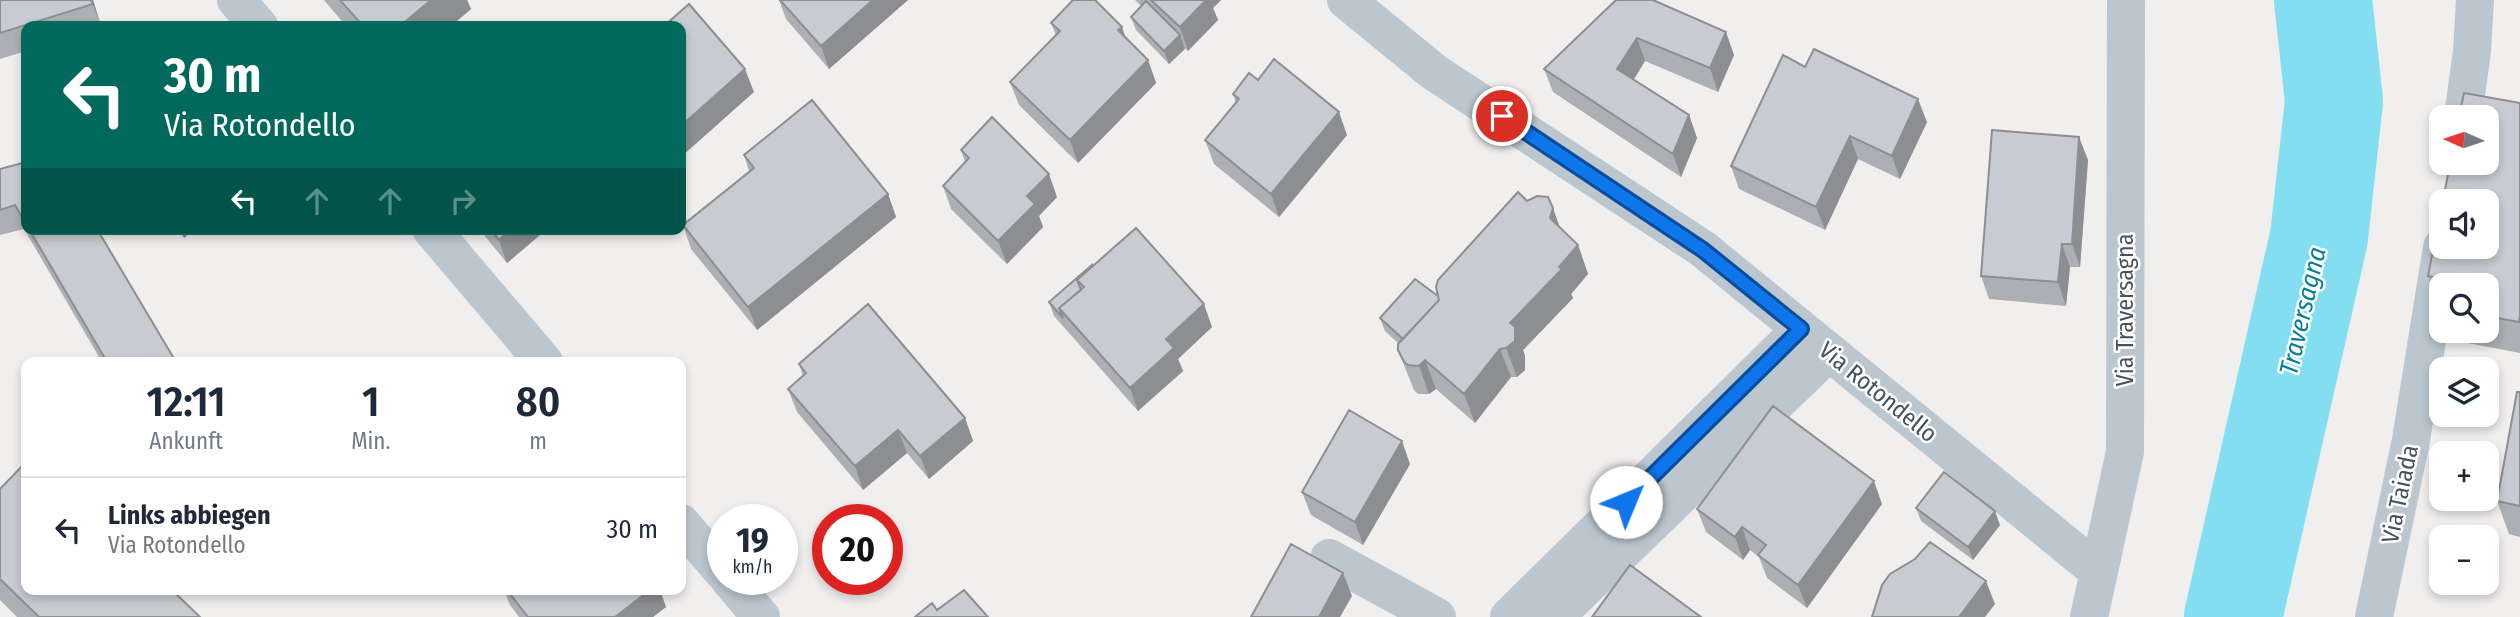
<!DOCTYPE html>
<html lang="de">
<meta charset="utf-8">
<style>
:root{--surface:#fff;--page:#f2f2f3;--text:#1f2937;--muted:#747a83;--line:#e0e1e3}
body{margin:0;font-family:"Fira Sans Condensed",sans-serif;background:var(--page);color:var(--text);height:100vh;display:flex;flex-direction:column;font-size:26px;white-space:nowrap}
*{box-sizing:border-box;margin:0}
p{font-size:23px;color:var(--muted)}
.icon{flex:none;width:38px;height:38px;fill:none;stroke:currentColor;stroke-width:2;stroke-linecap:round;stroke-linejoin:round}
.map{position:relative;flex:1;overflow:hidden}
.drawer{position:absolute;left:21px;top:357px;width:665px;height:238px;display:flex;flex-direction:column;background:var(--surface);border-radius:14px;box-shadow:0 4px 10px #0003}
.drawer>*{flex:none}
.hud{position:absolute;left:21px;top:21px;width:665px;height:214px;border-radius:14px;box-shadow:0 4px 10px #0003;background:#00695c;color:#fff;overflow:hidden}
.needle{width:46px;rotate:273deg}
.tools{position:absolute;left:2429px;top:105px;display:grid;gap:14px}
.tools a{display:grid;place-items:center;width:70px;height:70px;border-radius:14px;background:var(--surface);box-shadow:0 4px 10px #0003;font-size:35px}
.speed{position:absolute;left:707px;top:504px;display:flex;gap:14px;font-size:35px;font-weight:700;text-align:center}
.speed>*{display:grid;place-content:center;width:91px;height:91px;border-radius:50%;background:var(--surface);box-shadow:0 4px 10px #0003;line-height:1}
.speed small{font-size:18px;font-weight:400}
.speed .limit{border:10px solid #d22;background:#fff;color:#111}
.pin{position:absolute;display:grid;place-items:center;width:60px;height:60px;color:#fff;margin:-30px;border:4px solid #fff;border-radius:50%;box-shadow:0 2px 7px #0007}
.me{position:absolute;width:77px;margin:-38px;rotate:45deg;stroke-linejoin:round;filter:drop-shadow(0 0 5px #0008)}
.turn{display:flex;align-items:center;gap:24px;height:147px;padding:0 28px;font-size:32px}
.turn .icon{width:91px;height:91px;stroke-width:2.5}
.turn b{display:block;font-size:49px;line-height:60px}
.lanes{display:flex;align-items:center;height:66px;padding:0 28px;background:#0003;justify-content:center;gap:35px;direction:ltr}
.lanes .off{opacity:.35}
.eta{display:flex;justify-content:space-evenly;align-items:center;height:119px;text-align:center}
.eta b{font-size:42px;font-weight:600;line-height:49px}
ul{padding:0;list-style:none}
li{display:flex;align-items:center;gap:21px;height:105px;padding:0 28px;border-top:2px solid var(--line)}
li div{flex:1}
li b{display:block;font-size:26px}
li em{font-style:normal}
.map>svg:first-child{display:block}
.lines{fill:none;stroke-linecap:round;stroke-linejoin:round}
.river{stroke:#84def1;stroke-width:98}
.minor{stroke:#bbc6ce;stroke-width:38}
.wall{fill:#acafb4}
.shaded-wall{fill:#8c8e92}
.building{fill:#c8cbd1;stroke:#8c8e92;stroke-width:2}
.route-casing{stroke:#094c99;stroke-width:18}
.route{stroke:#0e75eb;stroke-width:12}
.labels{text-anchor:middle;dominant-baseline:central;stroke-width:5;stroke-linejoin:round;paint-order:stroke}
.street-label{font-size:24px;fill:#45525d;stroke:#fff}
.water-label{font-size:26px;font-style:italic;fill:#057f99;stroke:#fff}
</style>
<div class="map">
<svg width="2520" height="617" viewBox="0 0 2520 617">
<rect width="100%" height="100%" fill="#f1eeee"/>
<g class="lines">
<path class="river" d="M2233 617 2319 237 2334 101 2323 0"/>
<path class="minor" d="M236 0 259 26
M1346 0 1434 72 1703 249 2098 571
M2463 117 2472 51 2475 0
M431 229 544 362
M681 523 723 572
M1329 558 1437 617
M729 579 761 617
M1509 617 1801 329
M1555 617 1829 352
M2089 617 2125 452 2126 0
M2374 617 2411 440 2442 247"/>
</g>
<path class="wall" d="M0 0H93L101 26H26V51L0 59Z
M324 0H467L471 9 451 26H346Z
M779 0H908L829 69 786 19Z
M1135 0H1221L1213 8 1218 20 1188 51 1185 48 1169 64 1136 30 1131 17 1141 6Z
M1616 0 1734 55 1718 92 1645 61 1634 79 1689 115 1697 138 1681 177 1553 92 1544 69Z
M1051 23 1125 37 1148 60 1156 83 1078 163 1019 105 1010 82 1056 35Z
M1805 67 1927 122 1900 179 1858 159 1825 230 1739 189 1731 166Z
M1233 94 1347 135 1279 217 1214 164 1205 140 1236 103Z
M2520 103V353L2447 339 2444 331H2487V285H2441V324L2435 306 2436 299 2428 276Z
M961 150 1057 197 1039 216 1043 227 1007 264 951 209 943 186 965 162Z
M744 155 888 194 896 217 757 330 691 249 683 225 749 171Z
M2088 160 2080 267H2070L2066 306 1989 299 1981 276Z
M26 162V229H97L176 362H102L24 229 0 235V169Z
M1527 201 1560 227 1578 245 1588 274 1571 294 1573 298 1523 350 1525 356V370L1517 377H1511L1475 423 1436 389 1429 394H1418L1414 390 1398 350 1399 344 1385 331 1380 318 1438 296Z
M177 229H194L184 238Z
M479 229H547L507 263Z
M1092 265 1212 327 1178 359 1183 371 1138 411 1054 316 1049 302Z
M799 364 965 418 973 441 929 479 907 453 863 490 797 412 788 389 803 376Z
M2520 392V537L2509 534 2497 501Z
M1410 464 1363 545 1311 515 1302 492Z
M0 489 200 617H17L0 600Z
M1882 504 1807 608 1767 578 1759 557 1750 550 1743 560 1706 532 1697 509Z
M1916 508 2000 525 1973 560 1921 521Z
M504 590H507L666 607 653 617H519L510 605Z"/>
<path class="shaded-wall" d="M91 0H93L101 26Z
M431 0H467L471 9 451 26H400Z
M873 0H908L829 69 821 46Z
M1206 0H1221L1213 8 1218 20 1188 51 1180 27Z
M1122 27 1130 50 1118 30Z
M1726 32 1734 55 1718 92 1710 68Z
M1180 35 1185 49 1169 64 1164 51Z
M1637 38 1645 61 1626 92 1617 69Z
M1148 60 1156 83 1078 163 1070 140Z
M745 69 754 92 681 157V126Z
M1918 99 1927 122 1900 179 1892 156Z
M1339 112 1347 135 1279 217 1271 194Z
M1689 115 1697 138 1681 177 1673 154Z
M1850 136 1858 159 1825 230 1816 207Z
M2079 137 2088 160 2080 267 2072 244Z
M1049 174 1057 197 1039 216 1043 227 1007 264 998 241 1027 196Z
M888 194 896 217 757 330 748 307Z
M1553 208 1563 236 1550 218Z
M181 229H194L184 238Z
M512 229H547L507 263 499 240Z
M2062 244 2070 267 2066 306 2058 282Z
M1578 245 1588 274 1571 294 1573 298 1523 350 1525 356V370L1517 377 1506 348 1510 323Z
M1204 304 1212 327 1178 359 1183 371 1138 411 1130 388 1166 339Z
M1500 349 1511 377 1475 423 1464 394Z
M1425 360 1436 389 1429 394 1419 366Z
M965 418 973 441 929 479 920 456Z
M898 430 907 453 863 490 855 466Z
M1402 441 1410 464 1363 545 1355 522Z
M1874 481 1882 504 1807 608 1798 585Z
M1995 511 2000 525 1973 560 1968 547Z
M1742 527 1750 550 1743 560 1735 537Z
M1343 573 1352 596 1340 617H1319Z
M1986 581 1995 604 1985 617H1959Z
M650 590H660L666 607 653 617H615Z"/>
<path class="building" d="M0 0H91L93 4 0 33Z
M340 0H431L400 26H363Z
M780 0H873L821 46Z
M1073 0H1095L1122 27 1118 30 1148 60 1070 140 1010 82 1060 31 1051 23Z
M1151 0H1206L1180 27Z
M1616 0H1653L1726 32 1710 68 1637 38 1617 69 1689 115 1673 154 1544 69Z
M1146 1 1180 35 1164 51 1131 17Z
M689 4 745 69 681 126V26H664Z
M1814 49 1918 99 1892 156 1850 136 1816 207 1731 166 1783 55 1805 67Z
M1274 59 1339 112 1271 194 1205 140 1239 99 1233 94 1249 73 1258 80Z
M2464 93 2520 103V316L2519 322 2487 316V285H2441V307L2435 306 2441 279 2428 276 2441 209V247H2487V201H2443L2450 163H2487V117H2459Z
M812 100 888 194 748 307 683 225 754 168 744 155Z
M992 117 1049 174 1027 196 1035 204 998 241 943 186 969 158 961 150Z
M1992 130 2079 137 2072 244H2062L2058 282 1981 276Z
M26 162V224L15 205 0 210V169Z
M1518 192 1527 201 1537 196 1548 197 1553 208 1550 218 1578 245 1559 267 1562 269 1510 323 1515 327V341L1506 348 1500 349 1464 394 1425 360 1419 366 1408 365 1404 362 1398 350V344L1439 300 1436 287 1438 280Z
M1136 228 1204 304 1166 339 1174 348 1130 388 1059 308 1084 287 1077 280Z
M29 229H97L176 362H107Z
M490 229H512L499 240Z
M1092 265V266L1077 280 1081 290 1059 308 1063 318 1049 302Z
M1415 279 1438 296 1439 300 1403 339 1380 318Z
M868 304 965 418 920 456 898 430 855 466 788 389 806 373 799 364Z
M2517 392H2520V506L2497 501Z
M1773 406 1874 481 1798 585 1758 555 1766 545 1742 527 1735 537 1697 509Z
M1349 410 1402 441 1355 522 1302 492Z
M26 462V590H172L200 617H39L0 579V489Z
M1944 472 1995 511 1968 547 1916 508Z
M1930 542 1986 581 1959 617H1872L1882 585 1890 574 1915 559Z
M1291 544 1343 573 1319 617H1251Z
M1630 565 1701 617H1592Z
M507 590H650L615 617H528Z
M964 590 988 617H915L932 603 937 610Z"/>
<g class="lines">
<g class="route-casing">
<path id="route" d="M1502 116 1703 250 1801 329 1626 502"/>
</g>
<use href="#route" class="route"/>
</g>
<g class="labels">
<g class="street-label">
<text transform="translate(2125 310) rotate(-90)">Via Traversagna</text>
<text transform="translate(1878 392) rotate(39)">Via Rotondello</text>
<text transform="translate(2400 494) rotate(-78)">Via Taiada</text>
</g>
<g class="water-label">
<text transform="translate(2303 311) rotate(-77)">Traversagna</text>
</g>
</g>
</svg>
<div class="tools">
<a><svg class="needle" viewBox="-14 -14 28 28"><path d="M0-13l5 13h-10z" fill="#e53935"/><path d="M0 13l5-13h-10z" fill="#747a83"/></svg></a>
<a><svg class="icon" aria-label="sound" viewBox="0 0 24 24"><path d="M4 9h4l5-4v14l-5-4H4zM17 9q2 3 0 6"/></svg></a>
<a><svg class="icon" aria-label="search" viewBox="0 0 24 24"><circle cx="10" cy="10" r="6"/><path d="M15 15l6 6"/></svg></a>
<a><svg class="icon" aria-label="layers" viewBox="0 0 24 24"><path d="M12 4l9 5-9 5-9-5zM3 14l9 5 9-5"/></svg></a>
<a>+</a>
<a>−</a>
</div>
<div class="speed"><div>19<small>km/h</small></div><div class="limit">20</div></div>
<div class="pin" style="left:1502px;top:116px;background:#d93025"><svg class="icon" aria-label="arrive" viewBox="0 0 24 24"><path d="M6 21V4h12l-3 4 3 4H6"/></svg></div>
<svg class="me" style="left:1626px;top:502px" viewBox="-20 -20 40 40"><circle r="19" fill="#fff"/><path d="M0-13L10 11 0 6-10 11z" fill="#0e75eb"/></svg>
<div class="hud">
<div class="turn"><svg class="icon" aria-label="left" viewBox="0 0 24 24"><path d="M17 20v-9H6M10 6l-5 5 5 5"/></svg><div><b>30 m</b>Via Rotondello</div></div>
<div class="lanes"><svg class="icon" aria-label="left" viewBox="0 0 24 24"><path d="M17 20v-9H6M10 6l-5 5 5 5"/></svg><svg class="icon off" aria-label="ahead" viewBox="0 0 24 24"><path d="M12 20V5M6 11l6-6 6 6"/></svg><svg class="icon off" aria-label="ahead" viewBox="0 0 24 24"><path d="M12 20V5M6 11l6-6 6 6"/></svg><svg class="icon off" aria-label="right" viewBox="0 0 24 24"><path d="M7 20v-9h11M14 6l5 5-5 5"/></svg></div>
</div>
<section class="drawer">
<div class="eta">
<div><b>12:11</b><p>Ankunft</p></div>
<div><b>1</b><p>Min.</p></div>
<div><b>80</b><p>m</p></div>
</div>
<ul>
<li><svg class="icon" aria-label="left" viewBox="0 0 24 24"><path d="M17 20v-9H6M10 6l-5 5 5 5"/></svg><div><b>Links abbiegen</b><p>Via Rotondello</p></div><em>30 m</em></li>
</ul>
</section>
</div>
